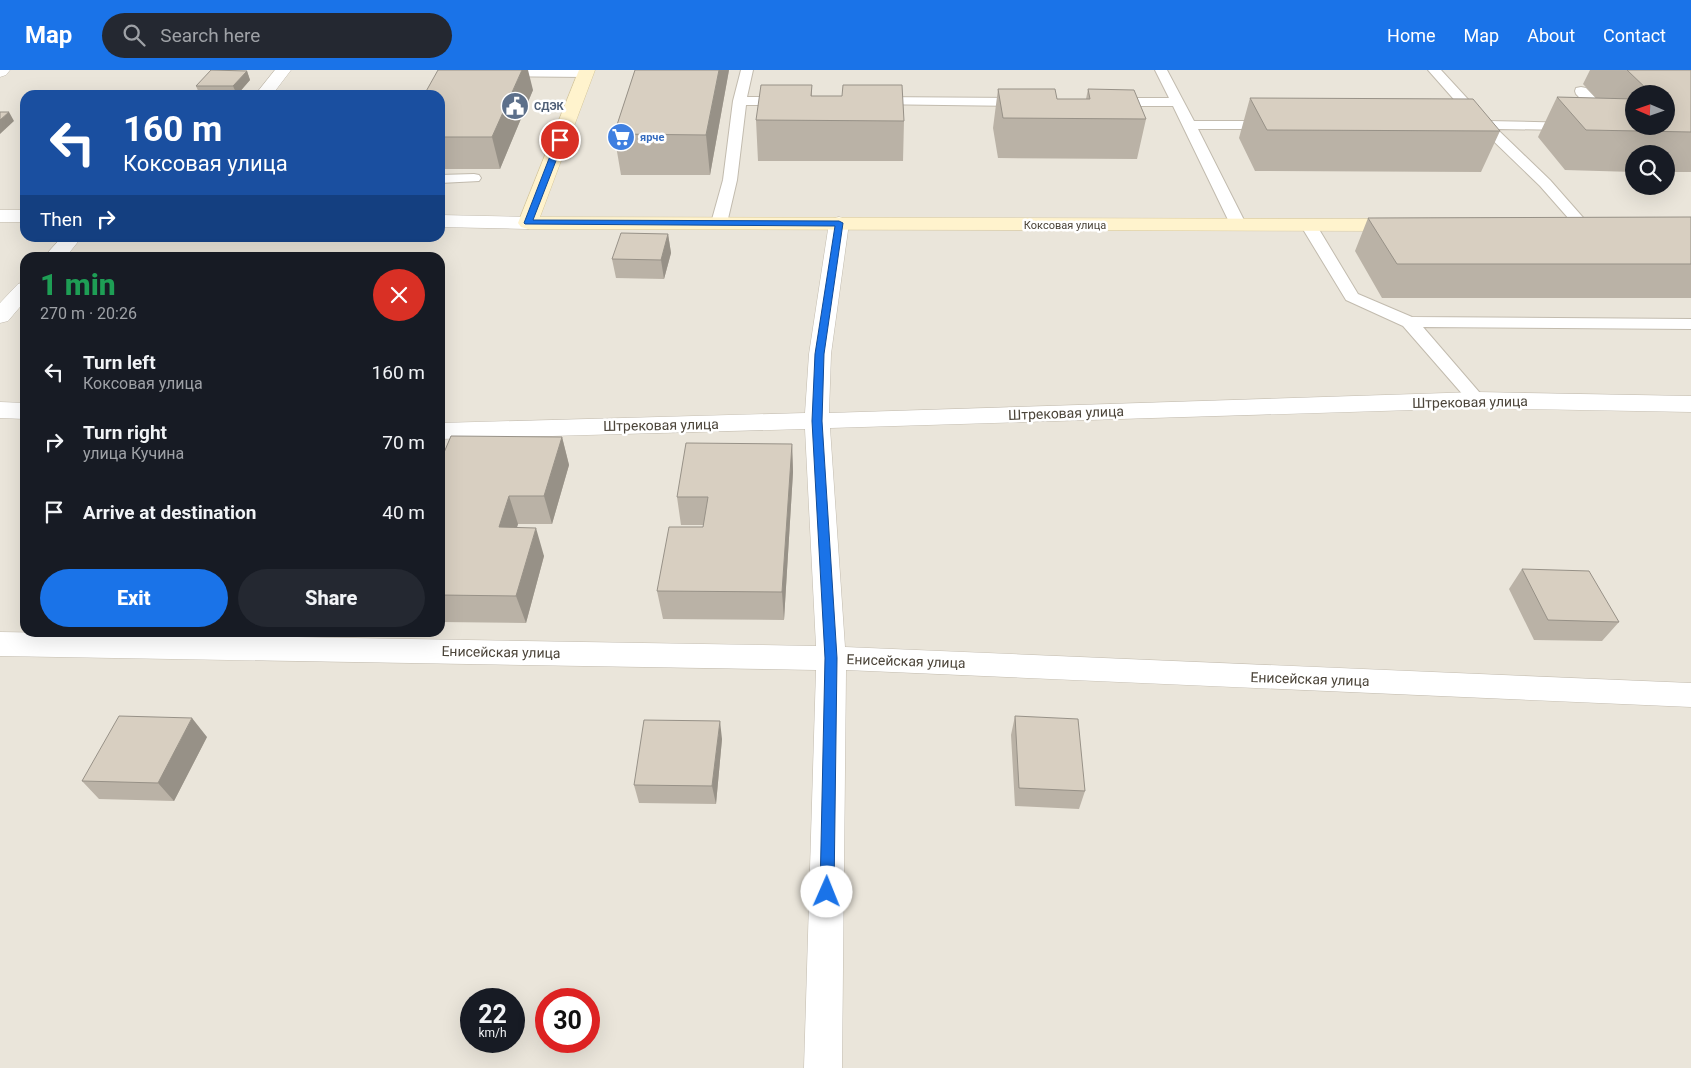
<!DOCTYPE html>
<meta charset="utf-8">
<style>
:root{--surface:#171b24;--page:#242831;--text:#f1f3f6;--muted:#9ea1a6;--accent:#1a73e8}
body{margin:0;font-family:Roboto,sans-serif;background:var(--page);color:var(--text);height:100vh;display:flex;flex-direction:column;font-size:19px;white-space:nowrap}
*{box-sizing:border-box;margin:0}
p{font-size:16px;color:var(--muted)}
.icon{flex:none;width:28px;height:28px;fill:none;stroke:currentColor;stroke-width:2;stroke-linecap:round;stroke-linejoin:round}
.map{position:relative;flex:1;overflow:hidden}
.sheet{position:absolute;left:20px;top:182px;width:425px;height:385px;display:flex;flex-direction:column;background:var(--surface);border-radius:15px;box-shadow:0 5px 20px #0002}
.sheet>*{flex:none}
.hud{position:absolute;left:20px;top:20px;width:425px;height:152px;border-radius:15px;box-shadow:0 5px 20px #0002;background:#1a4fa0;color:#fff;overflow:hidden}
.needle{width:32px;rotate:272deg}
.buttons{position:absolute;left:1625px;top:15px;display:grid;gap:10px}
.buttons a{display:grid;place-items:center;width:50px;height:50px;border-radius:50%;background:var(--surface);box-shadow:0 5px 20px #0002;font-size:25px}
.speed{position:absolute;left:460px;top:918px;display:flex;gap:10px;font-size:25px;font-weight:700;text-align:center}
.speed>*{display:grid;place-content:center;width:65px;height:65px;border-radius:50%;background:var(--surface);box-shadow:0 5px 20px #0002;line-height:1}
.speed small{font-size:12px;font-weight:400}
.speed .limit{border:8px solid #d22;background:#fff;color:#111}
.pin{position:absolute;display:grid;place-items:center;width:42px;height:42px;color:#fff;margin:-21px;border:2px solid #fff;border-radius:50%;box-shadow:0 1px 5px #0007}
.me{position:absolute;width:55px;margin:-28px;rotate:1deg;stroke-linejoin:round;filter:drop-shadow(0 0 4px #0008)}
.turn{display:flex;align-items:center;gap:18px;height:105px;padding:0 20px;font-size:22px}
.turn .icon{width:65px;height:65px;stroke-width:2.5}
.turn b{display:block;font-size:35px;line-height:42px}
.then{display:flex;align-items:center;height:48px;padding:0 20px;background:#0003;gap:10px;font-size:19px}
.round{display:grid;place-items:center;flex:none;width:52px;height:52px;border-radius:26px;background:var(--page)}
.headline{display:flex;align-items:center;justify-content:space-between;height:85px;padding:0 20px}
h1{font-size:30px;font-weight:800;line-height:38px;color:#1e9e55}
.cta{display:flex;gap:10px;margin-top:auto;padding:10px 20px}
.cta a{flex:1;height:58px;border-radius:30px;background:var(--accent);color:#fff;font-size:20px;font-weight:800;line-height:58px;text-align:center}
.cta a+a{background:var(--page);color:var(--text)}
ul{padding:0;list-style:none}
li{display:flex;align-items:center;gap:15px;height:70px;padding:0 20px}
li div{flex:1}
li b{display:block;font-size:19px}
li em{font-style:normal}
header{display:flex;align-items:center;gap:30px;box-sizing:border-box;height:70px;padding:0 25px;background:var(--accent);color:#fff}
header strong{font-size:24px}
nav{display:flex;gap:28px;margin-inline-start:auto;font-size:18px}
.search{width:350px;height:45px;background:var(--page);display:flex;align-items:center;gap:12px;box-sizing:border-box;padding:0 18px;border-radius:28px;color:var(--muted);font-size:19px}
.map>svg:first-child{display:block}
.residential{fill:#eae5da;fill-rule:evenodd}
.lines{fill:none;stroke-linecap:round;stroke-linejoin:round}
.service-casing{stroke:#c2bbae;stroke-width:2}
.minor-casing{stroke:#c2bbae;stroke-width:1}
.tertiary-casing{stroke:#c2bbae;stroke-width:1}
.secondary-casing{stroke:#d6c79b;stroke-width:1}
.service{fill:#fff;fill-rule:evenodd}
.minor{fill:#fff;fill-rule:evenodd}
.tertiary{fill:#fff;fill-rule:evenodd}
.secondary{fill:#fff3cd;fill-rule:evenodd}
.wall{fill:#bab2a6;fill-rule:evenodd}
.shaded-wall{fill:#979187}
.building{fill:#d8cfc1;stroke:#979187}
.route{fill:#1a73e8;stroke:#114b97}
.labels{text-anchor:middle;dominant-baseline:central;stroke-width:5;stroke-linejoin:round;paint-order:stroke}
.far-service-label{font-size:11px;font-weight:bold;fill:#4e5e75;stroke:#fff;text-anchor:start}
.far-shop-label{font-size:11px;font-weight:bold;fill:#366cbe;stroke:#fff;text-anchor:start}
.far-street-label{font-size:11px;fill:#4b4439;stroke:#fff}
.street-label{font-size:14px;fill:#4b4439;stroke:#fff}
</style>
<header>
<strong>Map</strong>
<div class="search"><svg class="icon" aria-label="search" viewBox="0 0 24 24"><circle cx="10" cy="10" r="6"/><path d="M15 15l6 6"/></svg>Search here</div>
<nav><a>Home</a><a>Map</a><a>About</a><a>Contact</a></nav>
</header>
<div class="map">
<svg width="1691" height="998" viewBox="0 0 1691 998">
<rect width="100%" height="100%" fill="#f6f3ec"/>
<path class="residential" d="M0 0H1691V998H0ZM1634 24H1666V56H1634ZM25 25H440V168H25ZM1634 84H1666V116H1634ZM25 188H440V562H25ZM471 929H514V971H471ZM546 929H589V971H546Z"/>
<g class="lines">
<g class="service-casing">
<path id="service" d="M463 0H589L592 3 586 7 468 6 464 5 462 2Z
M741 0H753L747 27H788L795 31 788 35H746L737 110 727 153 724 156H714L711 153 723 110 733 31Z
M1155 0H1167L1194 51H1271L1278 55 1271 59H1198L1247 156 1244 159H1234L1231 156 1173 36H1111L1104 32 1111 28H1169Z
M1428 0H1441L1488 51 1576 53 1578 56 1571 60 1497 59 1550 110 1587 152 1590 155 1587 158H1577L1540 116 1481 59 1469 58 1467 55 1473 51Z
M1581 17 1586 18 1612 45 1614 48 1612 51H1602L1576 24 1575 21 1576 18Z
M874 27 1026 28 1033 32 1026 36 869 34 867 31Z
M474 104 479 105 481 108 479 111 440 113V105Z
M1309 151 1314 153 1317 156 1358 224 1412 247 1691 249V259L1423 257 1486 330 1483 334 1477 336 1471 334 1403 256 1346 230 1301 156 1304 153Z"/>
</g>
<g class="minor-casing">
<path id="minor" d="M0 0H10L6 5 0 7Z
M275 0H291L272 25H255Z
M839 147 846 149 849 153 831 284 829 343 1477 322 1691 326V342L1477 338 830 358 845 577 1691 613V637L846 600 842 998H804L816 600 0 586V562L816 576 805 359 440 369V353L805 343 809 284 829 153 832 149Z
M61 168H81L65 188H43Z
M25 212V231L8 251 0 253V233L18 214Z
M0 332 25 333V349L0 348Z"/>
</g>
<g class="tertiary-casing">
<path id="tertiary" d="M0 140H25V152H0Z
M440 145 528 147 535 149 538 153 535 157 528 159 440 157Z"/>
</g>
<g class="secondary-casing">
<path id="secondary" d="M579 0H595L540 147 1403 149 1410 151 1413 155 1410 159 1403 161 528 159 521 157 518 153Z"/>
</g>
<use href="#service" class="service"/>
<use href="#minor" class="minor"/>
<use href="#tertiary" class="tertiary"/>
<use href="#secondary" class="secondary"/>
</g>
<path class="wall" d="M635 0H729L710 105H621L614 64Z
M1590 0H1691V102H1666V84H1634V102L1565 100 1538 67 1557 27 1596 28 1583 14ZM1634 24H1666L1634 56Z
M247 1 250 10 237 25H200L196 16Z
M812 15V26L904 51 903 91H758L756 50Z
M998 19 1057 29H1086L1088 19 1146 49 1137 89 998 88 993 58Z
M533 20 500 99H440V25Z
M1250 28 1500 61 1481 102 1255 101 1239 68Z
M1691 147V228H1382L1355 181 1368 148Z
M668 164 671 183 664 209 616 208 612 189Z
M562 367 569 395 552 454H518L517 457 544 486 526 553 440 552V392Z
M792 374 793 402 784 550 663 549 657 521 703 457 704 455H681L677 427Z
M1522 499 1619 552 1602 571 1534 570 1509 519Z
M1015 646 1085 721 1079 739 1015 736 1011 665Z
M207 667 174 731 99 729 82 711Z
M722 669 716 734 639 733 634 715Z"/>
<path class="shaded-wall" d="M522 0H528L533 20 500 99 492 67Z
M719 0H729L710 105 706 65Z
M247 1 250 10 237 25 233 16Z
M9 42 14 51 0 64V50Z
M668 164 671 183 664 209 661 190Z
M562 367 569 395 552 454 544 426Z
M792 374 793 402 784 550 782 522Z
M509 426 518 454 508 485 499 457Z
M536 458 544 486 526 553 516 526Z
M192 648 207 667 174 731 158 713Z
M720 651 722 669 716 734 712 716Z"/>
<path class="building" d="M211 0 247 1 233 16H196Z
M438 0H522L492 67H440V25H424Z
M635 0H719L706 65 614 64Z
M1627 0H1691V62L1586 60 1557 27 1634 29V56H1666V24H1652Z
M761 15H812L811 26H842L843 15H902L904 51 756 50Z
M998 19H1055L1057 29H1090L1088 19 1134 20 1146 49 1003 48Z
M1250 28 1473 29 1500 61 1267 60Z
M0 42H9L0 50Z
M1691 147V194H1397L1368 148Z
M621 163 668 164 661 190 612 189Z
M451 366 562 367 544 426H509L499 457 536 458 516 526 440 525V392Z
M686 373 792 374 782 522 657 521 669 457H703L708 427H677Z
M1522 499 1589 501 1619 552 1548 550Z
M119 646 192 648 158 713 82 711Z
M1015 646 1078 649 1085 721 1019 718Z
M644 650 720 651 712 716 634 715Z"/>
<path class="route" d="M557 68 564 70 533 150 839 151 843 153 824 284 822 351 837 588 834 822 832 827 827 829 822 827 820 822 825 588 812 351 815 284 835 156 525 154 524 153Z"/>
<defs>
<g id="civic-disc" transform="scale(1.4375)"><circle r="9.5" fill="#5c6f8a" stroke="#fff"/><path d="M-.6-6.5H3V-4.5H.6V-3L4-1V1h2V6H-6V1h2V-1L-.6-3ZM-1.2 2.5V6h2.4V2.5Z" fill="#fff"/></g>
<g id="supermarket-disc" transform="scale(1.4375)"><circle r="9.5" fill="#3f7fe0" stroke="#fff"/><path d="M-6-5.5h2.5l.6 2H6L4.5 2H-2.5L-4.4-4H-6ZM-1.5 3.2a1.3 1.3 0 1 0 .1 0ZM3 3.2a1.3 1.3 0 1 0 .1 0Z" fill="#fff"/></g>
</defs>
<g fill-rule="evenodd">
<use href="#civic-disc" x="515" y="36"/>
<use href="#supermarket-disc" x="621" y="67"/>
</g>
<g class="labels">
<g class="far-service-label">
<text x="534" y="36">СДЭК</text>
</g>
<g class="far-shop-label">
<text x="640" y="67">ярче</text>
</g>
<g class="far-street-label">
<text x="1065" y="155">Коксовая улица</text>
</g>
<g class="street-label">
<text transform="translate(1470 332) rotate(-1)">Штрековая улица</text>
<text transform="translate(1066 343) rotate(-2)">Штрековая улица</text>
<text transform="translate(661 355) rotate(-1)">Штрековая улица</text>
<text transform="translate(501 582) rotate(1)">Енисейская улица</text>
<text transform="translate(906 591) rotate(2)">Енисейская улица</text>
<text transform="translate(1310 609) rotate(2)">Енисейская улица</text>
</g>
</g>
</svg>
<div class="buttons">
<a><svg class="needle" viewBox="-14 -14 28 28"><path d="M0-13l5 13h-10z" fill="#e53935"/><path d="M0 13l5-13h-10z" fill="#9ea1a6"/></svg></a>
<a><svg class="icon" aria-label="search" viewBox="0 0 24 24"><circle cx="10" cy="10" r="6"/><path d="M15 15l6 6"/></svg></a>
</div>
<div class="speed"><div>22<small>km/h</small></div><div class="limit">30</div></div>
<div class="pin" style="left:560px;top:70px;background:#d93025"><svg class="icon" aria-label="arrive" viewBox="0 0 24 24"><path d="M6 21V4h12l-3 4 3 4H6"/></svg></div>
<svg class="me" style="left:827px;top:822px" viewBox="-20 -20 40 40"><circle r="19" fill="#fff"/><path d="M0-13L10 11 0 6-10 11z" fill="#1a73e8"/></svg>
<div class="hud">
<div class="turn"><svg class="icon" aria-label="left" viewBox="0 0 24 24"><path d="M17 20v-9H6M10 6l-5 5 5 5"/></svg><div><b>160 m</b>Коксовая улица</div></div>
<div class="then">Then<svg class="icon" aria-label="right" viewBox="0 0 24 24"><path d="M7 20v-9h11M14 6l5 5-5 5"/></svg></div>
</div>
<section class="sheet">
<div class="headline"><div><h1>1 min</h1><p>270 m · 20:26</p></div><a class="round" style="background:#d93025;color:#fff"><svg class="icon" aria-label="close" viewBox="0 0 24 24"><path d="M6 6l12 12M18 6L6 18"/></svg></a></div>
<ul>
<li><svg class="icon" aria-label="left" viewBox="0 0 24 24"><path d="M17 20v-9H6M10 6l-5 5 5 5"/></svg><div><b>Turn left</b><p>Коксовая улица</p></div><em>160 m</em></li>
<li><svg class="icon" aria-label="right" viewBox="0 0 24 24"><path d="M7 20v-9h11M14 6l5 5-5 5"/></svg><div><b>Turn right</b><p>улица Кучина</p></div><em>70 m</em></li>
<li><svg class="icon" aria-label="arrive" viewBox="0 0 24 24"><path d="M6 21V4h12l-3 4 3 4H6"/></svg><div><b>Arrive at destination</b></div><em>40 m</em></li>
</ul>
<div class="cta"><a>Exit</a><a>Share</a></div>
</section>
</div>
